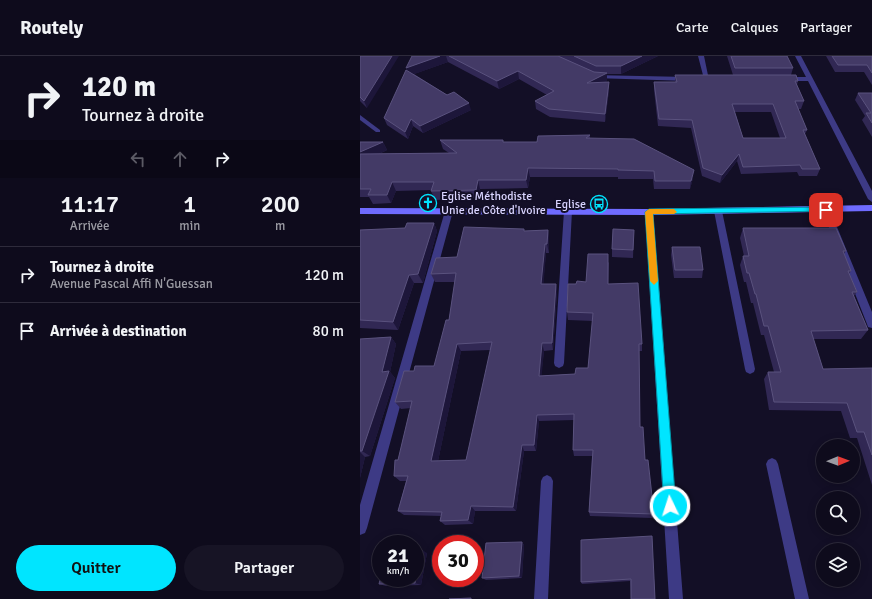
<!DOCTYPE html>
<html lang="fr">
<meta charset="utf-8">
<style>
:root{--surface:#0e0b1c;--page:#171425;--text:#f1f3f6;--muted:#9b9ba3;--line:#2e2b3b;--accent:#00e5ff}
body{margin:0;font-family:Signika,sans-serif;background:var(--page);color:var(--text);height:100vh;display:flex;flex-direction:column;font-size:15px;white-space:nowrap}
*{box-sizing:border-box;margin:0}
p{font-size:13px;color:var(--muted)}
.icon{flex:none;width:22px;height:22px;fill:none;stroke:currentColor;stroke-width:2;stroke-linecap:round;stroke-linejoin:round}
.map{position:relative;flex:1;overflow:hidden}
.panel{display:flex;flex-direction:column;background:var(--surface);width:360px}
.panel>*{flex:none}
.hud{background:#0e0b1c;color:var(--text);overflow:hidden}
.needle{width:26px;rotate:89deg}
.controls{position:absolute;left:456px;top:383px;display:grid;gap:8px}
.controls a{display:grid;place-items:center;width:44px;height:44px;border-radius:50%;background:var(--surface);box-shadow:0 2px 10px #0003,0 0 0 1px var(--line);font-size:20px}
.speed{position:absolute;left:12px;top:479px;display:flex;gap:8px;font-size:20px;font-weight:700;text-align:center}
.speed>*{display:grid;place-content:center;width:52px;height:52px;border-radius:50%;background:var(--surface);box-shadow:0 2px 10px #0003,0 0 0 1px var(--line);line-height:1}
.speed small{font-size:10px;font-weight:400}
.speed .limit{border:6px solid #d22;background:#fff;color:#111}
.pin{position:absolute;display:grid;place-items:center;width:34px;height:34px;color:#fff;margin:-17px;border-radius:8px;box-shadow:0 2px 6px #0006}
.me{position:absolute;width:44px;margin:-22px;rotate:356deg;stroke-linejoin:round;filter:drop-shadow(0 0 3px #0008)}
.turn{display:flex;align-items:center;gap:14px;height:84px;padding:0 16px;font-size:18px}
.turn .icon{width:52px;height:52px;stroke-width:2.5}
.turn b{display:block;font-size:28px;line-height:34px}
.lanes{display:flex;align-items:center;height:38px;padding:0 16px;background:#0003;justify-content:center;gap:20px;direction:ltr}
.lanes .off{opacity:.35}
.eta{display:flex;justify-content:space-evenly;align-items:center;height:68px;text-align:center}
.eta b{font-size:24px;font-weight:600;line-height:28px}
.button{display:flex;gap:8px;margin-top:auto;padding:8px 16px}
.button a{flex:1;height:46px;border-radius:24px;background:var(--accent);color:#111;font-size:16px;font-weight:600;line-height:46px;text-align:center}
.button a+a{background:var(--page);color:var(--text)}
ul{padding:0;list-style:none}
li{display:flex;align-items:center;gap:12px;height:56px;padding:0 16px;border-top:1px solid var(--line)}
li div{flex:1}
li b{display:block;font-size:15px}
li em{font-style:normal}
header{display:flex;align-items:center;gap:24px;box-sizing:border-box;height:56px;padding:0 20px;background:var(--surface);border-bottom:1px solid var(--line)}
header strong{font-size:19px}
nav{display:flex;gap:22px;margin-inline-start:auto;font-size:14px}
main{display:flex;flex:1;min-height:0}
.map>svg:first-child{display:block}
.lines{fill:none;stroke-linecap:round;stroke-linejoin:round}
.street{fill:#3d3a85;fill-rule:evenodd}
.secondary{fill:#6f6bff;fill-rule:evenodd}
.wall{fill:#312854;fill-rule:evenodd}
.shaded-wall{fill:#1d163a}
.building{fill:#433a66;stroke:#5a527e;fill-rule:evenodd}
.route{fill:#00e5ff;stroke:#0095a6}
.slow{fill:#f59e0b}
.labels{text-anchor:middle;dominant-baseline:central;stroke-width:4;stroke-linejoin:round;paint-order:stroke}
.poi-label{font-size:12px;fill:#d9d4ff;stroke:#130f26;text-anchor:start}
</style>
<header>
<strong>Routely</strong>
<nav><a>Carte</a><a>Calques</a><a>Partager</a></nav>
</header>
<main>
<section class="panel">
<div class="hud">
<div class="turn"><svg class="icon" aria-label="right" viewBox="0 0 24 24"><path d="M7 20v-9h11M14 6l5 5-5 5"/></svg><div><b>120 m</b>Tournez à droite</div></div>
<div class="lanes"><svg class="icon off" aria-label="left" viewBox="0 0 24 24"><path d="M17 20v-9H6M10 6l-5 5 5 5"/></svg><svg class="icon off" aria-label="ahead" viewBox="0 0 24 24"><path d="M12 20V5M6 11l6-6 6 6"/></svg><svg class="icon" aria-label="right" viewBox="0 0 24 24"><path d="M7 20v-9h11M14 6l5 5-5 5"/></svg></div>
</div>
<div class="eta">
<div><b>11:17</b><p>Arrivée</p></div>
<div><b>1</b><p>min</p></div>
<div><b>200</b><p>m</p></div>
</div>
<ul>
<li><svg class="icon" aria-label="right" viewBox="0 0 24 24"><path d="M7 20v-9h11M14 6l5 5-5 5"/></svg><div><b>Tournez à droite</b><p>Avenue Pascal Affi N'Guessan</p></div><em>120 m</em></li>
<li><svg class="icon" aria-label="arrive" viewBox="0 0 24 24"><path d="M6 21V4h12l-3 4 3 4H6"/></svg><div><b>Arrivée à destination</b></div><em>80 m</em></li>
</ul>
<div class="button"><a>Quitter</a><a>Partager</a></div>
</section>
<div class="map">
<svg width="512" height="543" viewBox="0 0 512 543">
<rect width="100%" height="100%" fill="#130f26"/>
<g class="lines">
<path class="street" d="M338 0H344L349 24 344 23Z
M435 0H441L512 135V146L508 143 448 25H424L421 23 424 21H446Z
M232 19 328 21 331 23 328 25 234 22 231 20Z
M0 59 20 74V76H16L0 64Z
M466 151 470 154 512 256V272L508 271 507 268 462 154Z
M89 152 93 155 7 472 5 477 0 479V449L85 155Z
M208 152 212 155 204 307 203 310 199 312 195 310 194 307 204 155Z
M358 152 362 155 395 313 394 316 390 318 386 316 385 313 354 155Z
M289 153 293 156 323 543H309L285 156Z
M412 402 416 404 418 408 449 543H435L406 408 408 404Z
M187 419 191 421 193 425 188 543H174L181 425 183 421Z"/>
<path class="secondary" d="M512 149V155L289 159 0 158V152L289 153Z"/>
</g>
<path class="wall" d="M0 0 7 52 0 45Z
M52 0H298L261 18H247V25L244 26H249V34L245 66 190 61 176 53 175 45 187 39 159 23 139 33 88 6 54 18 111 54 63 77 53 70 48 83 27 69 24 62 47 14Z
M367 0H427L433 12 431 19 438 25 437 29 444 45 441 53H438L447 74 445 78 460 113 457 120H439L437 116 381 118 377 105 360 127 342 120 331 72 298 70 294 34V26H315V19H373ZM375 56H411L420 82H383Z
M466 0H512V29L504 16H475Z
M498 37H512V81L502 64 505 60 495 44Z
M230 79V82L333 122 330 133H294L293 123H258V121H170L168 132 120 133 118 142 75 144 71 135 72 134 36 135 31 147 13 148 9 141H0V86H23L27 94 19 98 89 97 83 93 80 84 144 86H177Z
M74 167 77 175 63 227H54L38 274 0 272V174L45 172Z
M383 172 486 195 484 198 491 215 489 218 497 236 494 240 508 274 501 283H453L463 313 512 312V429L497 382H490L481 355 409 354 404 323 408 316H414L404 279H401L393 247H391L386 226H384L380 209 383 200H384L380 182Z
M188 174 189 182V197H186L183 228H196L197 236 193 294 184 295 181 320 215 318 228 312 233 265 208 264 207 256 216 228 226 226 249 206 248 228 282 288V295H279L280 371 294 458 292 462 230 460 229 456 232 400H214L213 394 214 364 179 365 176 395H164L156 455H115L113 468 85 469 80 465 81 460 44 459 38 455 46 425H40L34 420 51 352 41 353 35 346 54 315 74 310 89 264 95 226H75L71 218 97 201 164 175ZM131 294 106 404 78 405 101 295Z
M274 174 273 202 252 201V193Z
M312 191 343 214 342 222H314L311 199Z
M31 281 36 288 30 316 35 322 10 400 5 401 0 422V283Z
M292 480 295 543H271L270 525 222 528 221 526Z
M162 486 164 489 162 522 126 524 122 522Z
M67 497 61 529 26 530 19 528Z"/>
<path class="shaded-wall" d="M32 0H39L7 52 4 45Z
M80 0H86L88 6 49 20 46 12Z
M282 0H298L261 18V10Z
M158 15 159 23 139 33 137 25Z
M247 17V25L227 35V27Z
M249 26V34L245 66V58Z
M109 47 111 54 63 77 60 70Z
M51 63 53 70 48 83 45 76Z
M23 86 27 94 0 107V96Z
M379 98 377 105 360 127 362 119Z
M168 112 170 121 168 132 166 124Z
M334 114 333 122 330 133 331 125Z
M118 124 120 133 118 142 116 134Z
M32 126 36 135 31 147 27 139Z
M74 167 77 175 63 227 58 218Z
M188 174 189 182V197L187 188Z
M185 188 186 197 183 236 181 228Z
M49 219 54 227 38 274 33 266Z
M196 228 197 236 193 294 192 287Z
M31 281 36 288 30 316 35 322 10 400 2 395Z
M182 287 184 295 181 327 179 320Z
M97 288 101 295 77 410 71 405Z
M177 359 179 365 176 395 174 389Z
M162 389 164 395 156 455 153 451Z
M0 396 5 401 0 422Z
M111 450 115 455 113 468 108 464Z
M162 486 164 489 162 522 159 520Z
M62 494 67 497 61 529 55 527Z"/>
<path class="building" d="M0 0H32L4 45 0 41Z
M52 0H80L46 12Z
M89 0H198L234 16 247 17 227 27 249 26 245 58 189 53 175 45 194 35 158 15 137 25Z
M214 0H282L261 10H236Z
M371 0H427L433 12H375Z
M472 0H512V17L507 9H478Z
M46 14 87 39 94 36 109 47 60 70 51 63 45 76 24 62Z
M315 19H436L438 25H435L444 45H435L447 74H443L460 113H442L440 109 383 111 379 98 362 119 343 112 332 64 299 63 294 26H317ZM372 48H413L426 82H383Z
M498 37H512V67L506 57H511Z
M230 79 226 82 274 83 334 114 331 125H295L294 115 258 114V113L168 112 166 124H118L116 134 71 135 74 126H32L27 139H8L11 133H0V98L97 97 80 84H143V86H177L178 80Z
M0 86H23L0 96Z
M47 167H74L58 218 49 219 33 266 0 264V174L45 172Z
M104 171 164 173V175L188 174 187 188H185L181 228H196L192 287H182L179 320 215 318 216 312H228L233 257 207 256 208 228H216L217 225 226 226 228 198H248V228L278 227 282 288H279L280 371H283L285 404H288L294 458 229 456 233 394H213L214 358 177 359 174 389H162L153 451 111 450 108 464 80 465 82 456 38 455 48 420H34L35 404H38L52 345 35 346 44 315H54L55 310H74L86 264H89L96 217 71 218 76 202 97 201ZM132 286 106 404 71 405 97 288Z
M383 172H476L486 195H483L491 215H488L497 236H492L508 274 451 275 463 313 512 312V399L504 376H497L487 347 414 346 408 316H421L408 270H404L396 238H395L389 217H387L383 200H389Z
M253 173 274 174 273 194 252 193Z
M312 191H340L343 214H315Z
M31 281 22 316 29 315 2 395H0V283Z
M292 480 295 543H271V523L221 526V484Z
M162 486 159 520 122 522 126 487Z
M55 494H62L55 527 19 528 21 520V522H55Z
M111 542V543H89Z"/>
<path class="route" d="M466 151 470 154 469 155 293 158 316 450 314 454 310 456 306 454 304 450 285 156 289 153Z"/>
<path class="slow" d="M289 153H314L317 156 314 158H293L298 225 294 229 290 225 285 156Z"/>
<defs>
<g id="church-ring" transform="scale(0.9)"><circle r="9.5" fill="#130f26" stroke="#00e5ff" stroke-width="1.5"/><path d="M-1.2-6h2.4v3.5h3.3v2.4h-3.3V6h-2.4V-.1h-3.3v-2.4h3.3Z" fill="#00e5ff"/></g>
<g id="bus-ring" transform="scale(0.9)"><circle r="9.5" fill="#130f26" stroke="#00e5ff" stroke-width="1.5"/><path d="M-5-6H5V4H4V6H2V4H-2V6H-4V4H-5ZM-3.5-4V0h7V-4ZM-3.5 1.2v1.5H-2V1.2ZM2 1.2v1.5H3.5V1.2Z" fill="#00e5ff"/></g>
</defs>
<g fill-rule="evenodd">
<use href="#church-ring" x="68" y="147"/>
<use href="#bus-ring" x="239" y="148"/>
</g>
<g class="labels">
<g class="poi-label">
<text x="81" y="140">Eglise Méthodiste<tspan x="81" dy="14">Unie de Côte d'Ivoire</tspan></text>
<text x="226" y="148" text-anchor="end">Eglise</text>
</g>
</g>
</svg>
<div class="controls">
<a><svg class="needle" viewBox="-14 -14 28 28"><path d="M0-13l5 13h-10z" fill="#e53935"/><path d="M0 13l5-13h-10z" fill="#9b9ba3"/></svg></a>
<a><svg class="icon" aria-label="search" viewBox="0 0 24 24"><circle cx="10" cy="10" r="6"/><path d="M15 15l6 6"/></svg></a>
<a><svg class="icon" aria-label="layers" viewBox="0 0 24 24"><path d="M12 4l9 5-9 5-9-5zM3 14l9 5 9-5"/></svg></a>
</div>
<div class="speed"><div>21<small>km/h</small></div><div class="limit">30</div></div>
<div class="pin" style="left:466px;top:154px;background:#d93025"><svg class="icon" aria-label="arrive" viewBox="0 0 24 24"><path d="M6 21V4h12l-3 4 3 4H6"/></svg></div>
<svg class="me" style="left:310px;top:450px" viewBox="-20 -20 40 40"><circle r="17" fill="#00e5ff" stroke="#fff" stroke-width="3"/><path d="M0-11L8 9 0 5-8 9z" fill="#fff"/></svg>
</div>
</main>
